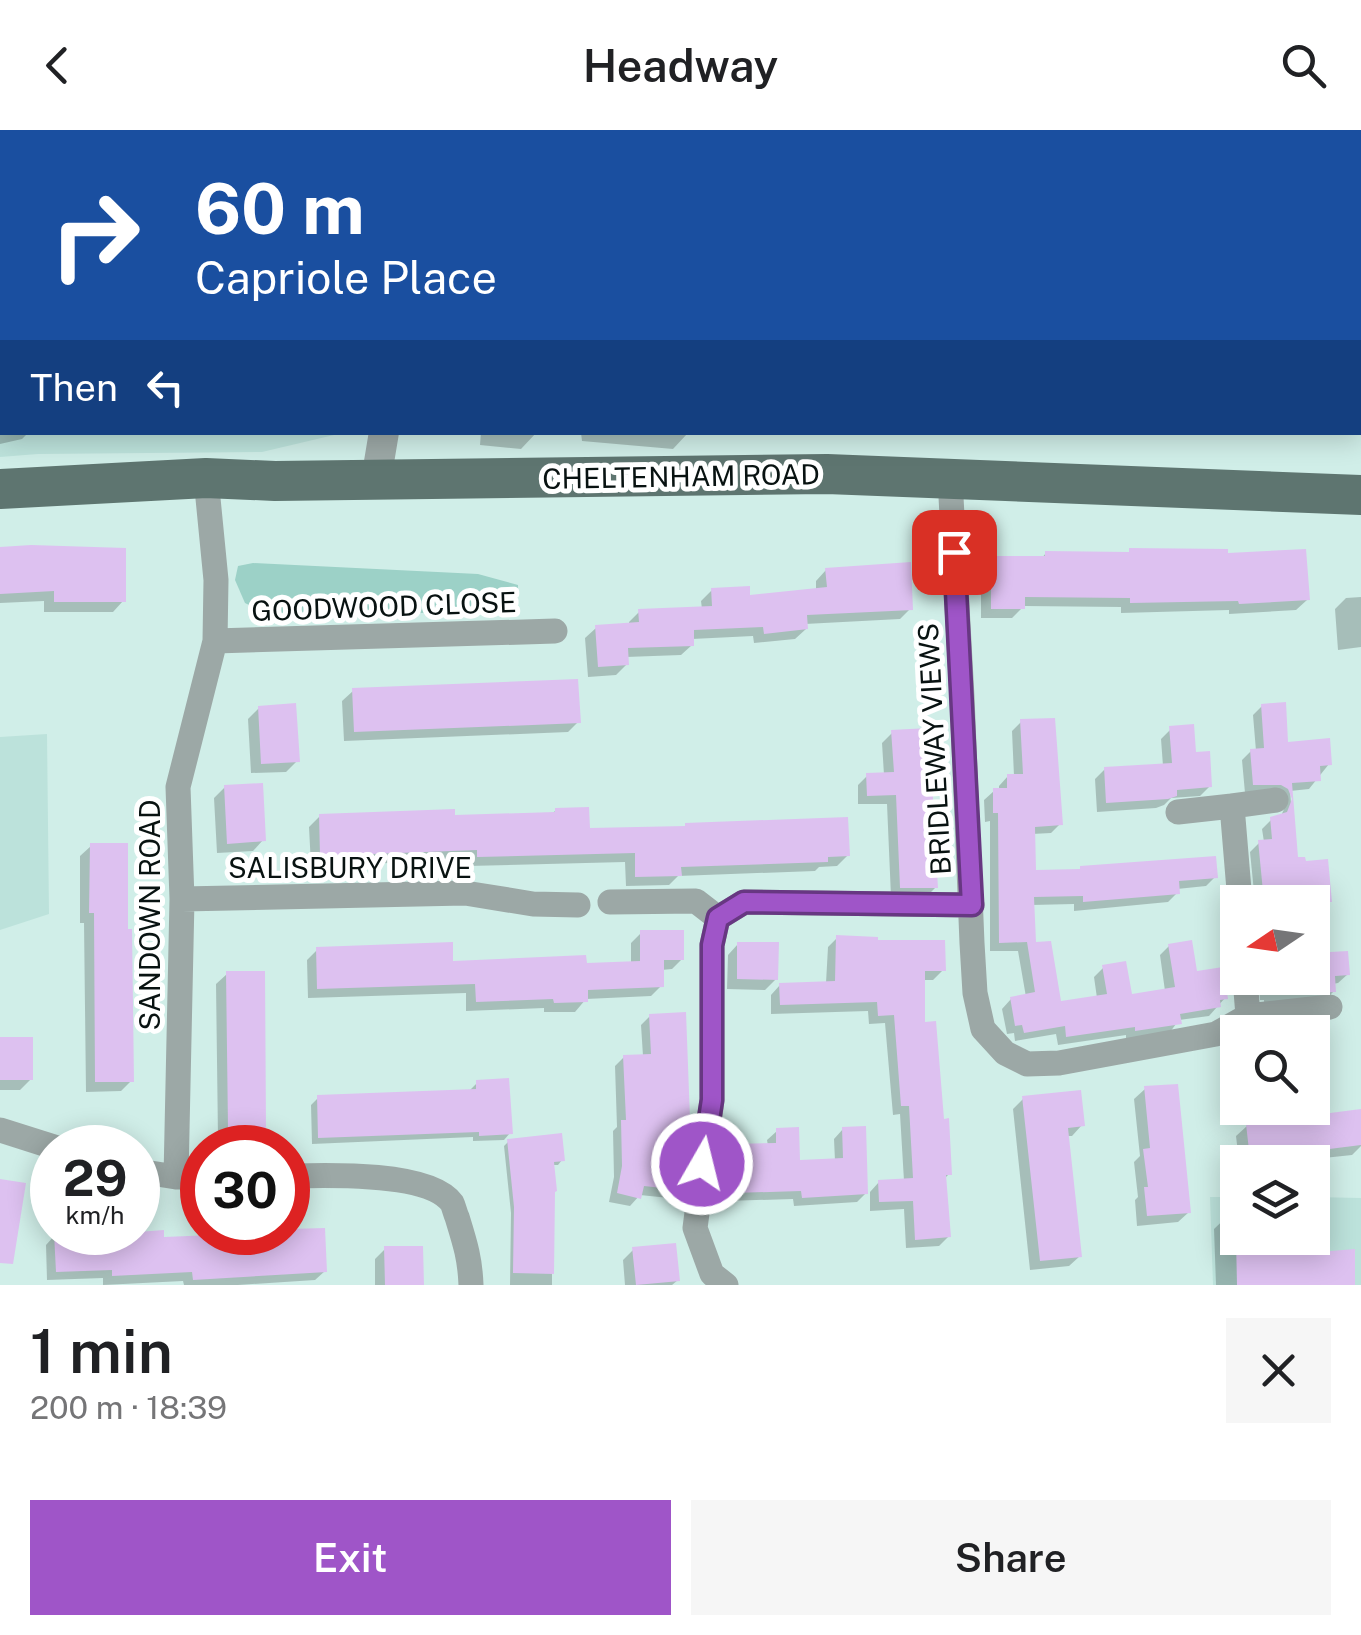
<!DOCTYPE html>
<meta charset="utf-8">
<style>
:root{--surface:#fff;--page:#f6f6f6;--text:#202124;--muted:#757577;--accent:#9f55c8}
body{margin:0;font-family:"Public Sans",sans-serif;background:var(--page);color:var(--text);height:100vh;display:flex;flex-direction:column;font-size:38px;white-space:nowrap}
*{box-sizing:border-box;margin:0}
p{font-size:32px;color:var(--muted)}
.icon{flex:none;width:55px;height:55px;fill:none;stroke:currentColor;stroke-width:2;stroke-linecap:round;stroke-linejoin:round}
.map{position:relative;height:1155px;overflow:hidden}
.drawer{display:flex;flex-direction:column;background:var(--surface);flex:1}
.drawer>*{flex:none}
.banner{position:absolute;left:0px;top:0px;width:1362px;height:305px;box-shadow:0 5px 25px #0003;background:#1a4fa0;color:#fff;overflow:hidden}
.needle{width:65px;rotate:257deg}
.tools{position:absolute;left:1220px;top:755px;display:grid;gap:20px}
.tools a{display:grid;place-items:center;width:110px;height:110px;border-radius:0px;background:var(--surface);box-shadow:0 5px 25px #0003;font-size:50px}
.speed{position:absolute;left:30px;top:995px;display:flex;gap:20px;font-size:50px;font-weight:700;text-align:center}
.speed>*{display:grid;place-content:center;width:130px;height:130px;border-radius:50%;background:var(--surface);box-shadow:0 5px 25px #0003;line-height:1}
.speed small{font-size:25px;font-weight:400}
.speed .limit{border:15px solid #d22;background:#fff;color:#111}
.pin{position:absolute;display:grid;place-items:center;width:85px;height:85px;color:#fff;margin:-42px;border-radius:20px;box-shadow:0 5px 15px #0006}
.me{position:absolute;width:110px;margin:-55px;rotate:8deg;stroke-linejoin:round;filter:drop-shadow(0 0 8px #0008)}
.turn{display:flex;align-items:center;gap:35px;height:210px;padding:0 30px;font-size:45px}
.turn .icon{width:130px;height:130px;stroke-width:2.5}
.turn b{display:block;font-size:70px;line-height:85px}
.then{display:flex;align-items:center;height:95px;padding:0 30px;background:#0003;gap:20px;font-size:38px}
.round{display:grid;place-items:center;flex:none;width:105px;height:105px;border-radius:0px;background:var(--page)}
.head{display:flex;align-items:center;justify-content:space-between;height:170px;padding:0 30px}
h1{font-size:60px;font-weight:600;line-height:75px}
.button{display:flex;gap:20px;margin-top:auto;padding:20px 30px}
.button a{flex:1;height:115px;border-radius:0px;background:var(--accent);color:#fff;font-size:40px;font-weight:600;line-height:115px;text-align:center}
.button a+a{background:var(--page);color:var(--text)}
header{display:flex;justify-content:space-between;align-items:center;height:130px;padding:0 30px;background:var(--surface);font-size:45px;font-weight:600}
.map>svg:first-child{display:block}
.built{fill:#bce2db}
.green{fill:#9cd1c7}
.shadow{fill:#0003}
.building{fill:#ddc1f0}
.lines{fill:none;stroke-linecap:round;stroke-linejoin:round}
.minor{stroke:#9ca8a6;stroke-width:25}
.tertiary{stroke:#9ca8a6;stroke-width:30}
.primary{stroke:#5e7570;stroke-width:40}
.route-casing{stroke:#673782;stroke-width:25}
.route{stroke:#9f55c8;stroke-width:18}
.labels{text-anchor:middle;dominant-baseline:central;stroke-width:10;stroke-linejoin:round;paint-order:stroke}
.street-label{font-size:28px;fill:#081211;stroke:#fff}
</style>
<header><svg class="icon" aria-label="back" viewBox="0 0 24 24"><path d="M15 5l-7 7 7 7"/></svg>Headway<svg class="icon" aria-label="search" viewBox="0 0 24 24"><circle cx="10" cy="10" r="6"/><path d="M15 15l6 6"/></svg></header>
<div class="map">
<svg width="1361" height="1155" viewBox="0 0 1361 1155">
<rect width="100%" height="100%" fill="#d0eee8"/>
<path class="built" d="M0 0H455L453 2H2V302L336 303 334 305 262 322 38 324 0 327Z
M529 0H1223L1222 2H527Z
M47 604 49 784 0 800V607Z
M1210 1067H1237L1238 1108H1312L1313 1067 1361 1068V1155H1213Z"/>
<path class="green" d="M253 433 478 444 518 455V473L493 482 269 485 245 473 235 450 238 436Z"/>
<path class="shadow" d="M0 0H87V2H2V77L0 78Z
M197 0H300V2H197Z
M613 0H677L676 2H610Z
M728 0H908V2H728Z
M1008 0H1191L1180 2H1008Z
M1321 0H1361V29L1360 2H1321Z
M2 181V302H29L22 309 0 314V182Z
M1360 218H1361V274H1360Z
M481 302H537L521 319 480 315Z
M571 302H711L687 304 673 319 582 311 581 303Z
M0 419 123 471 113 482H44V471L0 473Z
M1046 423 1226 425 1307 470 1296 480 1229 484V480L1121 483V477L1024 476 1012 488H981V439L992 429H1041Z
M826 440 910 479 900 489 805 494 806 499 795 509 754 513 753 506 692 509V515L681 525 626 527 627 534 616 545 588 547 585 508 596 498 629 495V492L640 481 702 479 701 471 712 460 748 468 816 460V451Z
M1361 467V517L1338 520 1335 479 1346 468Z
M353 561 578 592 568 602 344 611 342 571Z
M1262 576 1286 614 1329 634 1309 659 1290 661 1296 734 1326 732 1329 777 1320 786H1312V772H1255L1250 722 1259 713 1264 712 1262 699 1272 689 1281 686 1284 679 1280 668 1245 663 1242 630 1251 621H1256L1253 585Z
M259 578 297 631 286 642 251 643 248 589Z
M1021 592 1060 694 1051 703 1032 704 1033 743 1215 747 1206 756 1177 759V763L1168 772 1074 781V774L1032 775 1033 814 1059 874 1097 868 1094 847 1104 837 1130 867 1165 861 1160 825 1169 816 1195 844 1225 868 1209 886 1179 890 1170 902 1126 909V905L1058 915 1056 904 1015 911 1014 903 1007 904 1002 879 1011 869 1026 867 1018 821H990V691L985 692 984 670 994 661 999 660V656L1008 646H1014L1012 601Z
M1171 599 1194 625 1210 656 1200 666 1171 668 1164 675 1156 678 1097 682 1095 649 1105 639 1163 636 1161 609Z
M892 603 936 757 926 767H891L887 674H858V655L868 645H884L882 613Z
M225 657 263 710 253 721 217 723 214 668Z
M556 680 587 701 682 699 848 725 837 736 819 737 815 741 678 746 669 755 626 756 625 732 468 736V730L311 736 309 697 320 686 452 688 552 684Z
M91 716 131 951 121 961 86 962 84 793H80V726Z
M641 803 682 829 672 839 661 840V856L651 866 586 869 575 882H544V878L466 881V863L308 868 307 830 317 820 451 833 631 834V813Z
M837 808 943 840 933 850H922V895L949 1044 944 1049 949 1106 939 1116 906 1118 904 1079 870 1081V1062L879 1052 904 1051 900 984 893 985 885 893 869 894 868 881 771 884V865L780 855 826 853 828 817Z
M738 814 776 849 765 860 727 859 728 825Z
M227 844 264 997 253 1008H218L216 854Z
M1348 844 1338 853 1333 854 1334 861 1325 870 1264 875V870H1260L1258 848H1312Z
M650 886 678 1059 669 1068 640 1065 630 1076 609 1072 614 1047 613 1001 617 997 615 936 624 927 643 926 641 895Z
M0 910 31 949 20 960H0Z
M477 953 510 1003 504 1010 473 1011V1007L312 1014 311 975 318 968 470 960Z
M1145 959 1189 1082 1178 1092 1137 1096 1135 1070 1138 1067 1134 1032 1140 1026 1134 969Z
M1023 969 1082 995 1072 1006H1067L1080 1126 1069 1136 1030 1140 1013 979Z
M1247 996 1361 1000V1016L1352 1025 1286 1032H1239L1236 1006Z
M843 999 866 1063 857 1072 794 1076 793 1069 725 1071 724 1026 733 1017 768 1016 767 1010 777 1001 798 1033 835 1031 834 1009Z
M509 1011 562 1030 558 1035H552V1155H510L511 1083 504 1016Z
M1236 1078H1238V1108H1305V1125L1353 1155H1216L1214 1099Z
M55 1105 162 1110 325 1141 315 1150 238 1155H184L183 1151 103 1155V1148L47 1150 46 1115Z
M385 1119 421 1155H375V1129Z
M634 1119 678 1150 672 1155H625L623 1130Z"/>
<path class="building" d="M31 415 126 418V472H54V461L0 464V417Z
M1129 418 1228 419V423L1306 419 1310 470 1239 474 1238 471 1130 473V468L1025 467V479H991V426H1045V421L1129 422Z
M911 432 913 480 807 485 808 499 764 504 763 497 694 500V516L628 518 629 535 598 537 595 495 639 492 638 479 712 476 711 458 750 456V465L827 457 825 438Z
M578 549 581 593 354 602 352 558Z
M1286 572 1288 612 1330 608 1332 635 1320 636 1321 651 1292 653 1298 727H1305L1306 731 1328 729 1332 772H1307V769L1264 772 1258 710 1272 709 1270 687 1287 682 1292 669 1288 659 1281 655H1253L1250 619 1264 618 1261 574Z
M296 573 300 632 261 634 258 576Z
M1055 588 1063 695 1035 697 1036 740 1080 739V736L1216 726 1218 748 1179 751 1180 764 1083 772V766L1034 767 1036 812 1051 811 1061 871 1107 864 1102 835 1126 831 1132 864 1175 857 1168 814 1192 810 1197 841 1223 837 1228 869 1220 870 1221 877 1180 884 1182 894 1135 901V897L1066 907 1065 896 1024 903 1022 895 1015 896 1010 867 1035 862 1027 812 999 813 998 683H993V658H1007V644H1023L1020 589Z
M1194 594 1196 622 1210 621 1212 657 1177 660V666L1168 669 1106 673 1104 637 1172 633 1169 596Z
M929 598 938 758H900L896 665 867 666 866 643 894 642 891 600Z
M263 653 266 711 227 714 224 655Z
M589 677 590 698 685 696V693L848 687 850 726 828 727V732L681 737 682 746 635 747V723L477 727V720L320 726 319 684 455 679V685L555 682V678Z
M90 713H128V799H132L134 952H95L94 783H89Z
M640 800H684V830H664V857L588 860V872L554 873 553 869 476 872 475 854 317 859 316 817 453 812V831L586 825 587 833 640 831Z
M836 805 878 807V810H945L946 841H925V892L936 891 944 989 949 988 952 1045H946L951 1107 915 1110 913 1071 879 1072 878 1050 913 1048 909 976H901L894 885 878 886 877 872 780 875 779 853 835 851Z
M737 812H779L778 850 737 849Z
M1348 821 1350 845 1335 846 1336 862 1312 863V823Z
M226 841H265L266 998H228Z
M686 882 690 989 680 1060 644 1056 641 1069 617 1063 622 1036 621 990H626L623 925 651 924 649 884Z
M0 907H33V950H0Z
M509 948 513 1004 479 1006V1002L318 1008 317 965 476 959V950Z
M1178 954 1191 1083 1147 1086 1144 1057H1148L1143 1019 1150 1018 1144 956Z
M1081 960 1085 996 1068 998 1082 1127 1040 1131 1022 966Z
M1361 979V1015L1250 1029 1246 994Z
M866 996 868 1064 802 1068 801 1061 733 1063 732 1014 776 1013V998L799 997 800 1030 843 1028 842 997Z
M562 1003 565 1031 554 1032 557 1061 555 1062 554 1144 513 1143 514 1077 507 1009Z
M0 1049 26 1053 13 1134 0 1133Z
M325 1098 327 1142 193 1150 192 1142 112 1146V1140L56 1142 54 1103 138 1102 164 1100V1107L288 1102V1099Z
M1236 1108H1308L1307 1123 1355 1119V1155H1237Z
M676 1113 680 1151 636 1155 632 1117Z
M384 1116H423L424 1155H385Z"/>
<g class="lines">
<path class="minor" d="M950 349 962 567 972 813 975 863 983 899 1005 923 1027 934 1059 933 1216 904 1248 886 1330 877
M215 511 555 501
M1232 676 1276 670
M1178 682 1232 676 1240 772
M182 769 465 763 533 774 578 775
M610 772 696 771 718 788
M1245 848 1248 886
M0 1000 57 1018
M138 1041 176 1047H202
M288 1046C324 1045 429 1041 452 1073 454 1077 455 1083 457 1087 465 1113 470 1128 471 1155
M176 1047 182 769 178 657 215 511 216 450 206 348
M726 1155 712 1144 695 1098 712 970V815L718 788 744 772 972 775"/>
<path class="tertiary" d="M489 2 492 0
M376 350 384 302"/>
<path class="primary" d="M0 359 206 348 275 351 827 344 1361 365"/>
</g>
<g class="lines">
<g class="route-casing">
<path id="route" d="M702 1034 712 970V815L718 788 744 772 972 775 954 422"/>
</g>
<use href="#route" class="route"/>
</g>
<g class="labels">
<g class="street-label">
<text transform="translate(681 346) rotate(-1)">CHELTENHAM ROAD</text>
<text transform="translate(384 476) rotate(-2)">GOODWOOD CLOSE</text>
<text transform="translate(934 619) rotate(-93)">BRIDLEWAY VIEWS</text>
<text x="350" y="737">SALISBURY DRIVE</text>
<text transform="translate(149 785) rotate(-90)">SANDOWN ROAD</text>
</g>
</g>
</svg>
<div class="tools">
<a><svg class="needle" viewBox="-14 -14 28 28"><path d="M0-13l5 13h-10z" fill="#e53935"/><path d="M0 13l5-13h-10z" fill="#757577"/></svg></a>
<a><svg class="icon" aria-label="search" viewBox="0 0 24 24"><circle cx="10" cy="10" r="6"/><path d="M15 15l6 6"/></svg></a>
<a><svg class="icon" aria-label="layers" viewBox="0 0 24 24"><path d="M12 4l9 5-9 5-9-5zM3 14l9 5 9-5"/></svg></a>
</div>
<div class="speed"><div>29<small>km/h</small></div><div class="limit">30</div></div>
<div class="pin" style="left:954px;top:422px;background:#d93025"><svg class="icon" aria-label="arrive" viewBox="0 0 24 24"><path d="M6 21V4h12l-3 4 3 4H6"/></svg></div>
<svg class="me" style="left:702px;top:1034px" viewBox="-20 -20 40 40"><circle r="17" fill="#9f55c8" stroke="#fff" stroke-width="3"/><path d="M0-11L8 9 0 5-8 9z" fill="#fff"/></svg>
<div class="banner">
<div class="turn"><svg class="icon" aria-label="right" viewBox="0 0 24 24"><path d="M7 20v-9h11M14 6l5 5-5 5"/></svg><div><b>60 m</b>Capriole Place</div></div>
<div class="then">Then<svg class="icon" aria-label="left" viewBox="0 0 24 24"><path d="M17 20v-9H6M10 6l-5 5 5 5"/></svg></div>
</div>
</div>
<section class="drawer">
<div class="head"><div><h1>1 min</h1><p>200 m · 18:39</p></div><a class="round"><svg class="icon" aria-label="close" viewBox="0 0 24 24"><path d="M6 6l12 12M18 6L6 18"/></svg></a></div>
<div class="button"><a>Exit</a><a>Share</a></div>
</section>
